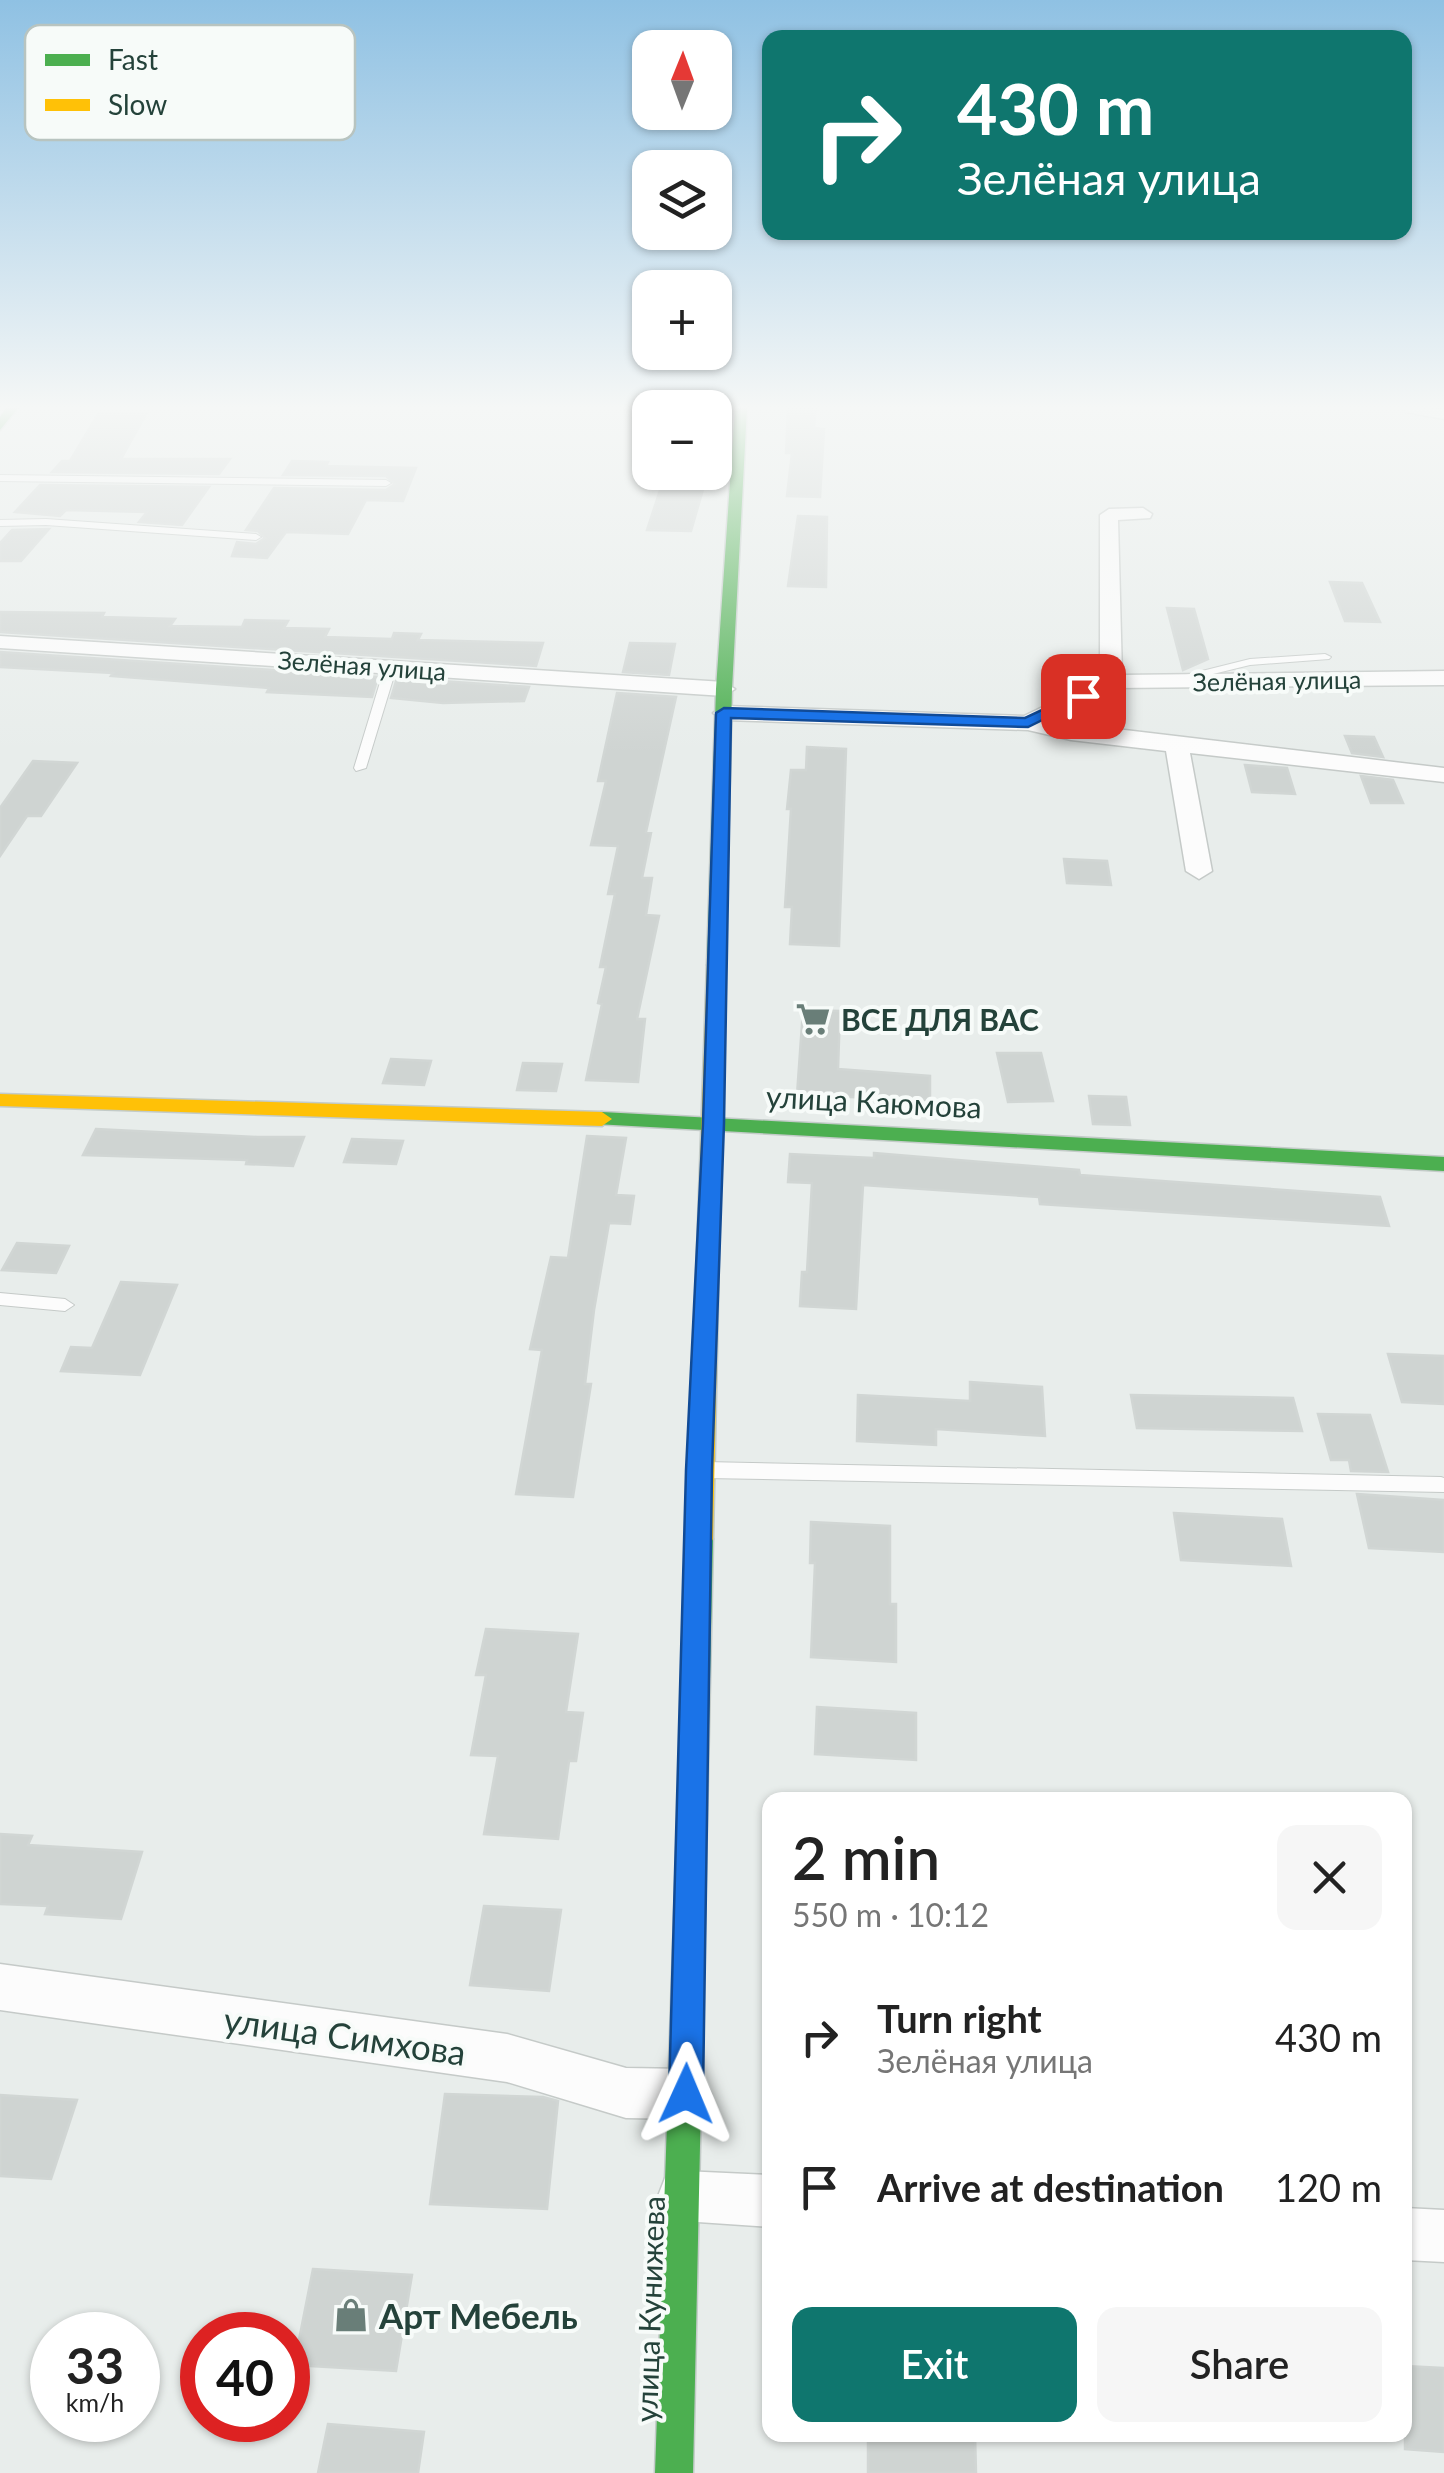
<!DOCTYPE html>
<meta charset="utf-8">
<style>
:root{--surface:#fff;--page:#f6f6f6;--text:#222;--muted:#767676;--accent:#0f766e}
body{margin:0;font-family:Lato,sans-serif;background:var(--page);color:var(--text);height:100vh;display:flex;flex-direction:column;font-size:38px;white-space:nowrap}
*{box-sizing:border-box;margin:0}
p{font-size:32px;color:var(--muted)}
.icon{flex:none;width:55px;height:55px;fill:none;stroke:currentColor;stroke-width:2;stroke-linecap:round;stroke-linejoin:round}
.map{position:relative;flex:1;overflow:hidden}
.details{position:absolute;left:762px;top:1792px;width:650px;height:650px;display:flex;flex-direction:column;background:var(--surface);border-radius:20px;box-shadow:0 2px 8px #0004}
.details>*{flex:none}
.guide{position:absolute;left:762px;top:30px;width:650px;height:210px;border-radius:20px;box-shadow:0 2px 8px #0004;background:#0f766e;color:#fff;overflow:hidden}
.needle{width:65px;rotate:1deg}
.controls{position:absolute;left:632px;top:30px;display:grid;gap:20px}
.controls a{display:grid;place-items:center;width:100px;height:100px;border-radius:20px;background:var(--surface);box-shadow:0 2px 8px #0004;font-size:50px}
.speed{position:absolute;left:30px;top:2312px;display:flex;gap:20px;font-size:50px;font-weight:700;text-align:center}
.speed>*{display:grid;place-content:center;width:130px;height:130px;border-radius:50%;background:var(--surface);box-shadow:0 2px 8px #0004;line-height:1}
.speed small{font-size:25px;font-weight:400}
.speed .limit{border:15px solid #d22;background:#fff;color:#111}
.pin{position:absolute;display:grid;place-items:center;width:85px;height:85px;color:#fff;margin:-42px;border-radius:20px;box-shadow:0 5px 15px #0006}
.me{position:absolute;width:110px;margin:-55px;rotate:1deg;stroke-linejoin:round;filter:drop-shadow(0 0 8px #0008)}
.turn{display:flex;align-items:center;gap:35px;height:210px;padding:0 30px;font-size:45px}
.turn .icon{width:130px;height:130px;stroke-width:2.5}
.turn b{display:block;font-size:70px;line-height:85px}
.round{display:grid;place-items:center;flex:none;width:105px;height:105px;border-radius:20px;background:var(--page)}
.overview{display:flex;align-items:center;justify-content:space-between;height:170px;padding:0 30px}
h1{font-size:60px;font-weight:600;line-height:75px}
.cta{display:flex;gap:20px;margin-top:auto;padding:20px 30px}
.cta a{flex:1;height:115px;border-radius:20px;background:var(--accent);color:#fff;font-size:40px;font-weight:600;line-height:115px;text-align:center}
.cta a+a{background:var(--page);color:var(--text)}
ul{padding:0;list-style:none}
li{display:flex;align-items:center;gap:30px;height:150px;padding:0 30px}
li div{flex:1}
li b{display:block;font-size:38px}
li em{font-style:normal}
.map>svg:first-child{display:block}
.building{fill:#cfd4d2;stroke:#d1d6d4;stroke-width:2.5}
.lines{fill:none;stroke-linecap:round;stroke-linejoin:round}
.lane-casing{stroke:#c5cac8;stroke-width:2}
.street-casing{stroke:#c5cac8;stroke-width:3}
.fast-casing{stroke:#c3cbc8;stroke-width:3}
.slow-casing{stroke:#c3cbc8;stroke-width:3}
.lane{fill:#fcfcfc;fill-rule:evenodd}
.street{fill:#fcfcfc;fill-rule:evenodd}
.fast{fill:#4caf50;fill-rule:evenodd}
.slow{fill:#ffc107;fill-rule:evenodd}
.route{fill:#1a73e8;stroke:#114b97;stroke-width:2.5}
.labels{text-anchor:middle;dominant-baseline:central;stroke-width:8;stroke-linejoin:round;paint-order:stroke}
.far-street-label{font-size:25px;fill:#24423a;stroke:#f7fbf9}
.poi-label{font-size:30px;font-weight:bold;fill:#24423a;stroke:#f7fbf9;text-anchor:start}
.street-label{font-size:30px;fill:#24423a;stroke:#f7fbf9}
.near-street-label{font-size:35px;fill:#24423a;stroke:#f7fbf9}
.near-poi-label{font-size:35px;font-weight:bold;fill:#24423a;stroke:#f7fbf9;text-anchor:start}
.key{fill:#f7fbf9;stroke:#b8c4c0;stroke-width:2.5}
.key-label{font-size:28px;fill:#24423a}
</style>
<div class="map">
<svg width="1444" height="2473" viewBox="0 0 1444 2473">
<rect width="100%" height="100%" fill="#e8edeb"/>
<path class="building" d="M788 408H816L814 428 824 429 820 497 787 496 792 453H786Z
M98 414H146L121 459H230L219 474 52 472 62 461H70Z
M292 461 328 462 326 466 416 468 403 501 366 500 348 534 286 532 267 558 232 556 237 542 256 544 265 538 258 531 246 530 274 488 386 490 395 484 386 476 283 475Z
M666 472H708L691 531 647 530Z
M40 485 209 487 182 525 139 522 147 512 66 510 60 516 15 512Z
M798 516 827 517 826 587 788 586Z
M49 529 21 561H0V543L12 530Z
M1330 582 1362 583 1380 622 1345 621Z
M1167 608 1194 609 1208 659 1183 670Z
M0 612 104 613 102 617 175 619 170 626 242 627 245 620 288 621 284 628 329 629 325 637 392 639 394 633 421 634 418 640 543 643 536 666 0 632Z
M630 643 675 644 669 675 623 672Z
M0 652 378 677 372 697 267 692 269 688 111 676 113 673 0 667Z
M397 678 529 687 524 701 443 703 391 698Z
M617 693 676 697 646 832 651 833 642 878H652L646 915 659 916 637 1019H645L638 1082 586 1080 602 1004 598 1003 606 967H600L615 894H608L618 846 591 845 606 781H598Z
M1345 736 1374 737 1383 757 1352 753Z
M807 747 846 749 839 946 790 944 792 907H785L791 809H787L791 770H806Z
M33 761 77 763 41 816H27L0 856V808Z
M1245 765 1287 768 1295 794 1252 792Z
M1361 776 1393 780 1403 803H1371Z
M1064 859 1107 861 1111 885 1067 883Z
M803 1010 840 1011 838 1069 930 1076V1100L797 1095Z
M997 1053H1041L1053 1101 1008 1102Z
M391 1059 431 1061 424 1085 383 1083Z
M523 1063 562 1064 556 1091 517 1090Z
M1089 1096 1126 1097 1130 1125 1093 1124Z
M96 1129 257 1137H304L293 1166 246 1164 247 1160 83 1155Z
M587 1136 626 1138 616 1195 634 1196 630 1224 609 1223 594 1310 585 1384H591L573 1497 516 1494 542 1350 530 1349 551 1257 568 1258Z
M352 1139 403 1141 396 1164 344 1162Z
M874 1153 1079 1170 1080 1175 1380 1197 1389 1226 1040 1204 1039 1197 863 1185 856 1309 800 1306 802 1272H807L812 1183 788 1182 790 1154 874 1158Z
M17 1243 69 1246 56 1273 2 1270Z
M121 1282 177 1285 140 1375 61 1371 71 1347 92 1348Z
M1388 1354 1444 1356V1404L1402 1402Z
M970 1382 1042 1387 1045 1436 936 1429V1445L857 1441 858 1395 970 1401Z
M1131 1395 1293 1398 1302 1431 1137 1428Z
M1318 1414 1370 1415 1388 1472 1351 1471 1349 1460H1331Z
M1357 1494 1444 1500V1552L1369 1548Z
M1174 1513 1282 1519 1291 1566 1181 1560Z
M811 1522 890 1526V1604H896V1662L811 1657 815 1563H810Z
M486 1629 578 1634 566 1712 583 1713 576 1761H569L558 1839 484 1834 498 1756 471 1755 486 1675H476Z
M817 1707 916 1713V1760L815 1754Z
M0 1834 32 1836 28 1845 142 1852 121 1919 45 1914 48 1906 0 1904Z
M484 1906 561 1910 549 1991 470 1985Z
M445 2094 543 2097 558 2101 547 2209 430 2204Z
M0 2095 77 2100 51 2179 0 2176Z
M313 2269 412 2275 396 2371 294 2365Z
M1405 2366 1444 2368V2452L1405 2449Z
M328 2424 424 2432 418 2473H318Z
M868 2435H975L976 2473H868Z"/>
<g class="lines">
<g class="lane-casing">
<path id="lane" d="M0 475 386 480 391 483 386 486 0 481Z
M46 519 256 534 261 537 256 540 46 525 0 526V520Z
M1325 654 1331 657 1329 659 1250 665 1176 683 1170 679 1250 659Z
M391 663 397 666 366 768 356 771 354 768 385 666Z
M0 1293 65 1299 74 1305 65 1311 0 1305Z
M705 1462 1441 1477 1444 1478V1492L705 1478 698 1475 695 1470 698 1465Z"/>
</g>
<g class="street-casing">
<path id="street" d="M1404 408 1444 409V419L1406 412Z
M1143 508 1152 514 1150 518 1118 520 1122 675 1444 671V685L1115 688 1049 721 1444 768V782L1190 753 1212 871 1199 879 1186 871 1166 751 1071 740 1028 730 724 720 713 713 724 706 1024 716 1100 679V515L1109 509Z
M0 636 724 682 735 689 724 696 0 648Z
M0 1964 507 2034 626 2068 686 2069 703 2077 711 2094 703 2111 686 2119 626 2118 507 2082 0 2010Z
M683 2171 770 2175V2227L683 2221 665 2214 658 2196 665 2178Z
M1405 2208 1444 2210V2262L1405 2260Z"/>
</g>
<g class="fast-casing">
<path id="fast" d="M6 408H18L0 430V417Z
M735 408H747L732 689 725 965 716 971 707 965 716 689Z
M602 1112 1444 1157V1171L595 1124 592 1119 595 1114Z
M700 1529 709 1532 713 1539 693 2473H655L687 1539 691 1532Z"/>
</g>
<g class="slow-casing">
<path id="slow" d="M716 959 725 965 713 1539 709 1546 700 1549 691 1546 687 1539 707 965Z
M0 1094 602 1112 612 1119 602 1126 0 1106Z"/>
</g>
<use href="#lane" class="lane"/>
<use href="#street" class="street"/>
<use href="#fast" class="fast"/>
<use href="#slow" class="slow"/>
</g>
<linearGradient id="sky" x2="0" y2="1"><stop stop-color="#8fc1e3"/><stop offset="0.54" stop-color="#f5f7f6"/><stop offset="1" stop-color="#f5f7f6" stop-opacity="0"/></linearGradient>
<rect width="1444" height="754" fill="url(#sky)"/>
<path class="route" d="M1078 693 1091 696 1028 727 731 718 724 1123 712 1470 703 2094 698 2106 686 2111 674 2106 669 2094 686 1470 703 1123 716 713 724 708 1025 718Z"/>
<defs>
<g id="supermarket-bare" transform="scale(2.7)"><path d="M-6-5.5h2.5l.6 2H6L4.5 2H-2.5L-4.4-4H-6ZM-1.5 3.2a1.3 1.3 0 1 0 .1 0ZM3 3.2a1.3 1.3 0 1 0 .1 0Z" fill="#697e78" stroke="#f7fbf9" stroke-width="2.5" paint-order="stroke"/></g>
<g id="shop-bare" transform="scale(2.7)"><path d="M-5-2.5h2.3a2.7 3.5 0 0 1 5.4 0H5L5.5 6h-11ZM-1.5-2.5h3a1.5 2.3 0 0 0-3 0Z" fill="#697e78" stroke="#f7fbf9" stroke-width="2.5" paint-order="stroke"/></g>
</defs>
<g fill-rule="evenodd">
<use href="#supermarket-bare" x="813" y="1019"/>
<use href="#shop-bare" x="351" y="2315"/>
</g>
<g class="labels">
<g class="far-street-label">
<text transform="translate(362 665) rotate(4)">Зелёная улица</text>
<text transform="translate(1277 680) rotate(-1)">Зелёная улица</text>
</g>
<g class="poi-label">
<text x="841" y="1019">ВСЕ ДЛЯ ВАС</text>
</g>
<g class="street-label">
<text transform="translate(874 1101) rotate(3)">улица Каюмова</text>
<text transform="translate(649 2309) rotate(-88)">улица Кунижева</text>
</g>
<g class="near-street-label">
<text transform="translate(345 2035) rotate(8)">улица Симхова</text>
</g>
<g class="near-poi-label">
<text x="379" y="2315">Арт Мебель</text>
</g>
</g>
<rect x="25" y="25" width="330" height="115" rx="15" class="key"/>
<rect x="45" y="54" width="45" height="12" fill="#4caf50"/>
<rect x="45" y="99" width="45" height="12" fill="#ffc107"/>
<g class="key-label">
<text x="108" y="70">Fast</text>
<text x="108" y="115">Slow</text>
</g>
</svg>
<div class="controls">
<a><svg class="needle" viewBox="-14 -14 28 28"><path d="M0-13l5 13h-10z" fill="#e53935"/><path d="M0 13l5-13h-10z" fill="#767676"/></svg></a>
<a><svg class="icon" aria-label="layers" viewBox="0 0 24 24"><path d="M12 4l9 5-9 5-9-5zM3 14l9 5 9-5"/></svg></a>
<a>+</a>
<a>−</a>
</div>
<div class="speed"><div>33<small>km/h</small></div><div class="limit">40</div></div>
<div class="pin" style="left:1083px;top:696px;background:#d93025"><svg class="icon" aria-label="arrive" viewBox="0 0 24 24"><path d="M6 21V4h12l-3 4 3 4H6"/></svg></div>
<svg class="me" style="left:686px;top:2094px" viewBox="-20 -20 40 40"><path d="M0-17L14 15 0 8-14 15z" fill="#1a73e8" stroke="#fff" stroke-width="4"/></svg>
<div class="guide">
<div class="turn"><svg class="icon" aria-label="right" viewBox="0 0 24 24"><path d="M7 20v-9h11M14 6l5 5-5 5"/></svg><div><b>430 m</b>Зелёная улица</div></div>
</div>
<section class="details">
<div class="overview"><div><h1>2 min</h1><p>550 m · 10:12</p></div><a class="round"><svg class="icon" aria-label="close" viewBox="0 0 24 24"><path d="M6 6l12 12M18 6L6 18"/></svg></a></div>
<ul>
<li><svg class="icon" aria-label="right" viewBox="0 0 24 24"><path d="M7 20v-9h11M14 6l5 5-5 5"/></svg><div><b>Turn right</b><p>Зелёная улица</p></div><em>430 m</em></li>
<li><svg class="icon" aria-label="arrive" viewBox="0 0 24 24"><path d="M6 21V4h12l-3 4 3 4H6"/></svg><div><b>Arrive at destination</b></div><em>120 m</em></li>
</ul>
<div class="cta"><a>Exit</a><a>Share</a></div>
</section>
</div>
